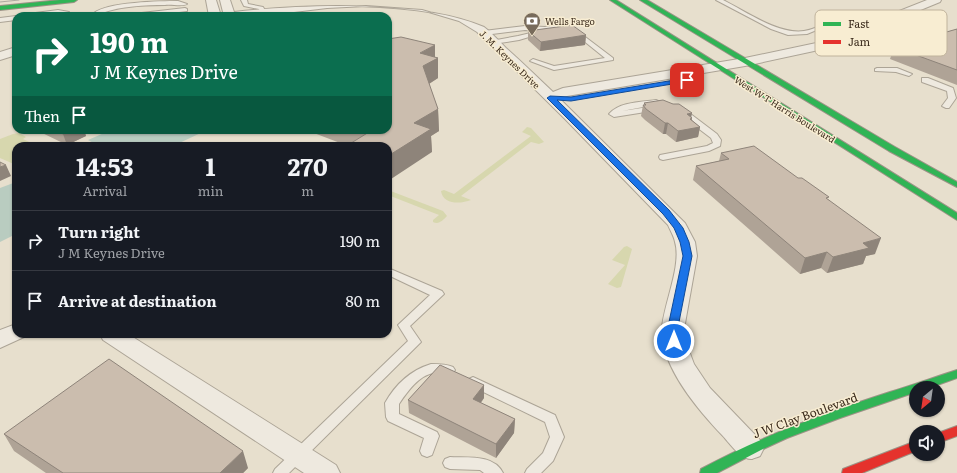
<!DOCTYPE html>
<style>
:root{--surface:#171b24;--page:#242831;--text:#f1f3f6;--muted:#9ea1a6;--line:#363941}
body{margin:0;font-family:Literata,serif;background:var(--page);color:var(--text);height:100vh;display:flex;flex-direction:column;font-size:15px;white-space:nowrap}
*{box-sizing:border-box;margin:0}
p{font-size:13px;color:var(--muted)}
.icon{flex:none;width:22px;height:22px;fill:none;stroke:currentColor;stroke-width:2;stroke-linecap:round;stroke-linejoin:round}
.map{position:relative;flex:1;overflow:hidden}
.details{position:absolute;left:12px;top:142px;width:380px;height:196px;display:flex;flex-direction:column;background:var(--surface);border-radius:12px;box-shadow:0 1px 3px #0004}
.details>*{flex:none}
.banner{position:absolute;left:12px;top:12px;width:380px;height:122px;border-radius:12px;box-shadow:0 1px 3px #0004;background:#0b6e4f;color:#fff;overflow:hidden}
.needle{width:26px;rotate:209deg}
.buttons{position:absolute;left:909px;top:381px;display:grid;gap:8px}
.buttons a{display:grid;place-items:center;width:36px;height:36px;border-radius:50%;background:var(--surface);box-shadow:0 1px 3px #0004;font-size:20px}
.pin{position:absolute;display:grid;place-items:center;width:34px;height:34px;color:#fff;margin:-17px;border-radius:8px;box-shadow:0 2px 6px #0006}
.me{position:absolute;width:44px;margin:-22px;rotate:0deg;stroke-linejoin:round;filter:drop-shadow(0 0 3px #0008)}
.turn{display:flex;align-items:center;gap:14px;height:84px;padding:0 12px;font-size:18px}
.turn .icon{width:52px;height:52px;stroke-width:2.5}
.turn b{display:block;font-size:28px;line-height:34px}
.then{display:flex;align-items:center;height:38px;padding:0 12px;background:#0003;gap:8px;font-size:15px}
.eta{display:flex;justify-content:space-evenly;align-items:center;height:68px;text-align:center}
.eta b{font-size:24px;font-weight:700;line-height:28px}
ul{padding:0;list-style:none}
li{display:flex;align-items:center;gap:12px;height:60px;padding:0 12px;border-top:1px solid var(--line)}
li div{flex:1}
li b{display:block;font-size:15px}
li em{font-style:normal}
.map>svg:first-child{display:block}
.green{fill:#d7d7ae}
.water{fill:#b9ccc0}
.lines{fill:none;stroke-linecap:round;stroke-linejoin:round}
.lane-casing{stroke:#aca496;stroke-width:2}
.street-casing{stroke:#aca496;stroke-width:2}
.fast-casing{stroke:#9c9386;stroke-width:2}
.jam-casing{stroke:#9c9386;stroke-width:2}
.lane{fill:#eee9df;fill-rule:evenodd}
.street{fill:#eee9df;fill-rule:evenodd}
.fast{fill:#30b455;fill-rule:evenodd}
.jam{fill:#e5322d;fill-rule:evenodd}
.tram{stroke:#aea99f;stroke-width:1}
.wall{fill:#afa396}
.shaded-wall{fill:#8e847a}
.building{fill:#cbbdae;stroke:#8e847a}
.route{fill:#1a73e8;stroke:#114b97}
.labels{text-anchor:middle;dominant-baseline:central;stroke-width:3;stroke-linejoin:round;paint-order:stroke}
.far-poi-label{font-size:9px;fill:#3c2c1d;stroke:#f8edd2;text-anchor:start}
.far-street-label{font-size:9px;fill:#3c2c1d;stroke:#f8edd2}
.near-street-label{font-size:12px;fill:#3c2c1d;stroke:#f8edd2}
.key{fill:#f8edd2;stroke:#c0b39c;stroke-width:1}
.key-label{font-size:11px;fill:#3c2c1d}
</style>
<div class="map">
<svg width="957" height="473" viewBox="0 0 957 473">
<rect width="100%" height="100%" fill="#e7dfcd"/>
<path class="green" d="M527 127 531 128 544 142 539 144 531 142 461 196 471 200C461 204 443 205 441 191L444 190 454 194 531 136 522 132Z
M19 133 26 137 23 139 38 146H16V165L0 158V139L13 134Z
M388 190 443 211 447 216C443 220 439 225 433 222V220L439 215 388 195Z
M627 246 632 249 621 287 617 288 608 284 625 265 612 260 624 247Z"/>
<path class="water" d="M111 130H203L205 131 173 146H99L88 140Z
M16 182V234L0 242V188Z"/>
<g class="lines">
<g class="lane-casing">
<path id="lane" d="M241 0H247L248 4 263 7 266 12 261 13 259 9 244 6Z
M716 0H723C745 11 779 35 804 31 818 29 831 19 842 11L847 12 831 24 807 34 788 35 771 29Z
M178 1 187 4C182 7 172 4 165 5 145 5 121 6 102 13L108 16H100L94 13C108 2 160 1 178 1Z
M185 8 187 9V11L148 16H130L133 14Z
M58 10 69 12 70 16 58 14 25 16 28 14Z
M16 16V20L0 22V18Z
M556 25 559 27 558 28 542 31V33L519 40 493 44 491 43V41L518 36 539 31 525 30 484 35 481 33 484 31 525 26 545 27Z
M868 26H872L917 41 912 42 868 28Z
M576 30 613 58V60L554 70 530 61 533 59 554 66 605 58 574 33V31Z
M877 68H897L912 74 909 76 896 72 875 71V69Z
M922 78H928L953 88 956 98 949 108H946L942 106 948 98 947 91 922 82Z
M656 100 660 102 659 104 622 111 655 106 659 108 658 110 614 117 609 114C619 102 641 102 656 100Z
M678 109H684L717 134 721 140 720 146 709 151 663 160 660 159 659 157 660 155 707 146 713 143 711 138 678 113Z
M388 268 442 291 444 294 410 326 421 342 289 473H273L275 469 408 341 398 325 430 295 388 275Z
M431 364C439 364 446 364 453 367L455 370 453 373C447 375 441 372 434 373 419 375 407 392 399 404V414L437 432 439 436 432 455 427 457 422 455 420 451 424 438 388 421 386 417 385 403C395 385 411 370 431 364Z
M473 377 555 415 564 437 553 461 541 473H525L527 469 543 453 550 437 545 422 469 385 467 382 469 379Z
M450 457C467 458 494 454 503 473H484L480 470 450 469 445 467 443 463 445 459Z"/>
</g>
<g class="street-casing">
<path id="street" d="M206 0H216L221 16H209Z
M220 0H230L234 12C306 4 422 0 484 27 492 33 499 41 506 48 522 62 537 77 553 92L563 88 745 58 821 42 927 0H941L940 2 828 48 745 66 567 96 560 99 685 223 695 242 697 256 684 329 688 348 694 364 710 388 760 440 764 448 760 456C758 457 754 458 752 459 740 460 729 442 722 435 698 410 660 365 662 328 664 303 682 265 675 242 674 236 670 230 668 225L564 118 477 32 459 21 422 10 366 6 327 8 261 16H224Z
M16 47V55L0 60V52Z
M16 324V334H26L24 337 0 348V330Z
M100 334H128L336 465 340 473H304L103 340Z"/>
</g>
<g class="fast-casing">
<path id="fast" d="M60 0H77L74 2 0 10V6Z
M610 0H616L957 213V220Z
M640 0H647L895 147 957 182V187L889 151Z
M957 370V378L929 388H916V392L840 418 787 438 761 450 717 473H700L701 469C762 436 825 413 890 392 913 385 935 377 957 370Z"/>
</g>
<g class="jam-casing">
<path id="jam" d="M957 426V436L938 443V433Z
M916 441V451L862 473H842L843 469Z"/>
</g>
<use href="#lane" class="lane"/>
<use href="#street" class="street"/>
<use href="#fast" class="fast"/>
<use href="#jam" class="jam"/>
<path class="tram" d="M0 2 19 0"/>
</g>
<path class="wall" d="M957 29V85L890 59 894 47Z
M528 31 586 35 585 45 540 51 528 40Z
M435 45V57L438 58V78L429 84 438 109 439 131 431 136 432 152 388 146H348L306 130H388Z
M644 103 691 117 692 118V120L700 127 698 137 676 142 666 134H663L645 120 641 116 643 105H644Z
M36 130H84L86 136 67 145Z
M721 153 828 199 875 254 866 256 863 264 827 273 821 268 800 274 693 180 696 166 719 161Z
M484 385V398L481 403 515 419 514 433 496 458 409 413 408 400Z
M4 434 248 468 243 473H46L14 451Z"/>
<path class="shaded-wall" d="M586 35 585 45 540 51 541 42Z
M435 45V59L438 58V78L424 87 420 53Z
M438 109 439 131 431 136 432 152 388 181V156L414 123Z
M692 113 691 119 692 118 690 128 700 127 698 137 676 142 678 131 687 114Z
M665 123H668L666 134H663Z
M71 130H84L86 136 67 145 63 134Z
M6 165 11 176 0 181V167Z
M881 238 875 254 866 256 863 264 827 273 833 257 863 243Z
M827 252 821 268 800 274 805 258Z
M484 385V398L473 412V399Z
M515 419 514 433 496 458V444Z
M243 451 248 468 243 473H220Z"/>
<path class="building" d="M328 15 329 16H316Z
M572 25 586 35 541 42 528 31Z
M957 29V70L894 47Z
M401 37 435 45 420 53 438 58 423 66 438 109 414 123 431 129 388 156V146H352L348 145 369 132 365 130H388V39Z
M663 100 673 104H679L692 113 687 114 692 118 690 119 700 127 678 131 668 123H665L646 109 643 105H646L644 103Z
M55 130H71L63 134Z
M754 146 798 178H802L829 197 826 198 881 238 863 243 869 248 833 257 827 252 805 258 696 166 729 159 721 153Z
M0 162 6 165 0 167Z
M109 359 243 451 220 473H63L4 434Z
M440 365 484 385 473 399 515 419 496 444 408 400Z"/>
<path class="route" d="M687 78H690V81L571 101 557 100 669 210 683 228 689 242 692 256 679 322 680 341 678 343H670L669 341V322L683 256 680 242 674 228 663 214 547 98 550 96 571 97Z"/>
<defs>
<g id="bank-pin" transform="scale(0.9)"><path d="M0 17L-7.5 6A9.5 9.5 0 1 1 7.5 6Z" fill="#786b5b" stroke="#f8edd2"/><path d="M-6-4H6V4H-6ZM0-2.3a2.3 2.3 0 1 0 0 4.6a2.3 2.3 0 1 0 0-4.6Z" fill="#fff"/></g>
</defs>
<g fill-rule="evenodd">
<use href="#bank-pin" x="532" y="21"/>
</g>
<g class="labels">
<g class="far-poi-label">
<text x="545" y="21">Wells Fargo</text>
</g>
<g class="far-street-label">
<text transform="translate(510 59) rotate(44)">J. M. Keynes Drive</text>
<text transform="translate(785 109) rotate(32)">West W T Harris Boulevard</text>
</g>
<g class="near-street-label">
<text transform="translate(805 415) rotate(-20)">J W Clay Boulevard</text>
</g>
</g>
<rect x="815" y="10" width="132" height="46" rx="6" class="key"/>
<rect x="823" y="22" width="18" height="4" fill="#30b455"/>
<rect x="823" y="40" width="18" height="4" fill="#e5322d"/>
<g class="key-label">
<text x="848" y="28">Fast</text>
<text x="848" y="46">Jam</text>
</g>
</svg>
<div class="buttons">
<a><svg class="needle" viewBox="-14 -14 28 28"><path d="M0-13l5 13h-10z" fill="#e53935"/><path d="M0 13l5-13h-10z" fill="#9ea1a6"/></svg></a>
<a><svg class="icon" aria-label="sound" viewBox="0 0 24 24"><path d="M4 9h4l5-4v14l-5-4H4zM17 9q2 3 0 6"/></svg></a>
</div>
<div class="pin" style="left:687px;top:80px;background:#d93025"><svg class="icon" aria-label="arrive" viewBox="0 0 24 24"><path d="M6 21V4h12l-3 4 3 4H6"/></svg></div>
<svg class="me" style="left:674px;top:341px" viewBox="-20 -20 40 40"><circle r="17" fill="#1a73e8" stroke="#fff" stroke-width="3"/><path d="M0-11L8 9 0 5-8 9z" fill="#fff"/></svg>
<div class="banner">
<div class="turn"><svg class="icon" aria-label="right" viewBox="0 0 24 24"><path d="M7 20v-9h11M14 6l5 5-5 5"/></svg><div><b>190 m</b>J M Keynes Drive</div></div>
<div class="then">Then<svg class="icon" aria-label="arrive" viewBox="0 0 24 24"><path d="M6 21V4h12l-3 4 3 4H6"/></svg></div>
</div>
<section class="details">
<div class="eta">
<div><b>14:53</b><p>Arrival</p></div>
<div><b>1</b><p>min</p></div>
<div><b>270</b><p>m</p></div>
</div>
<ul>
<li><svg class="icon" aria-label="right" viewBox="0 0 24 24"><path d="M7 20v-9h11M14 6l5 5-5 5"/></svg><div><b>Turn right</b><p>J M Keynes Drive</p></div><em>190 m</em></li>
<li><svg class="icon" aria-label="arrive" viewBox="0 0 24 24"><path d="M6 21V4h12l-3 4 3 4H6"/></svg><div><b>Arrive at destination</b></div><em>80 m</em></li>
</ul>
</section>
</div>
